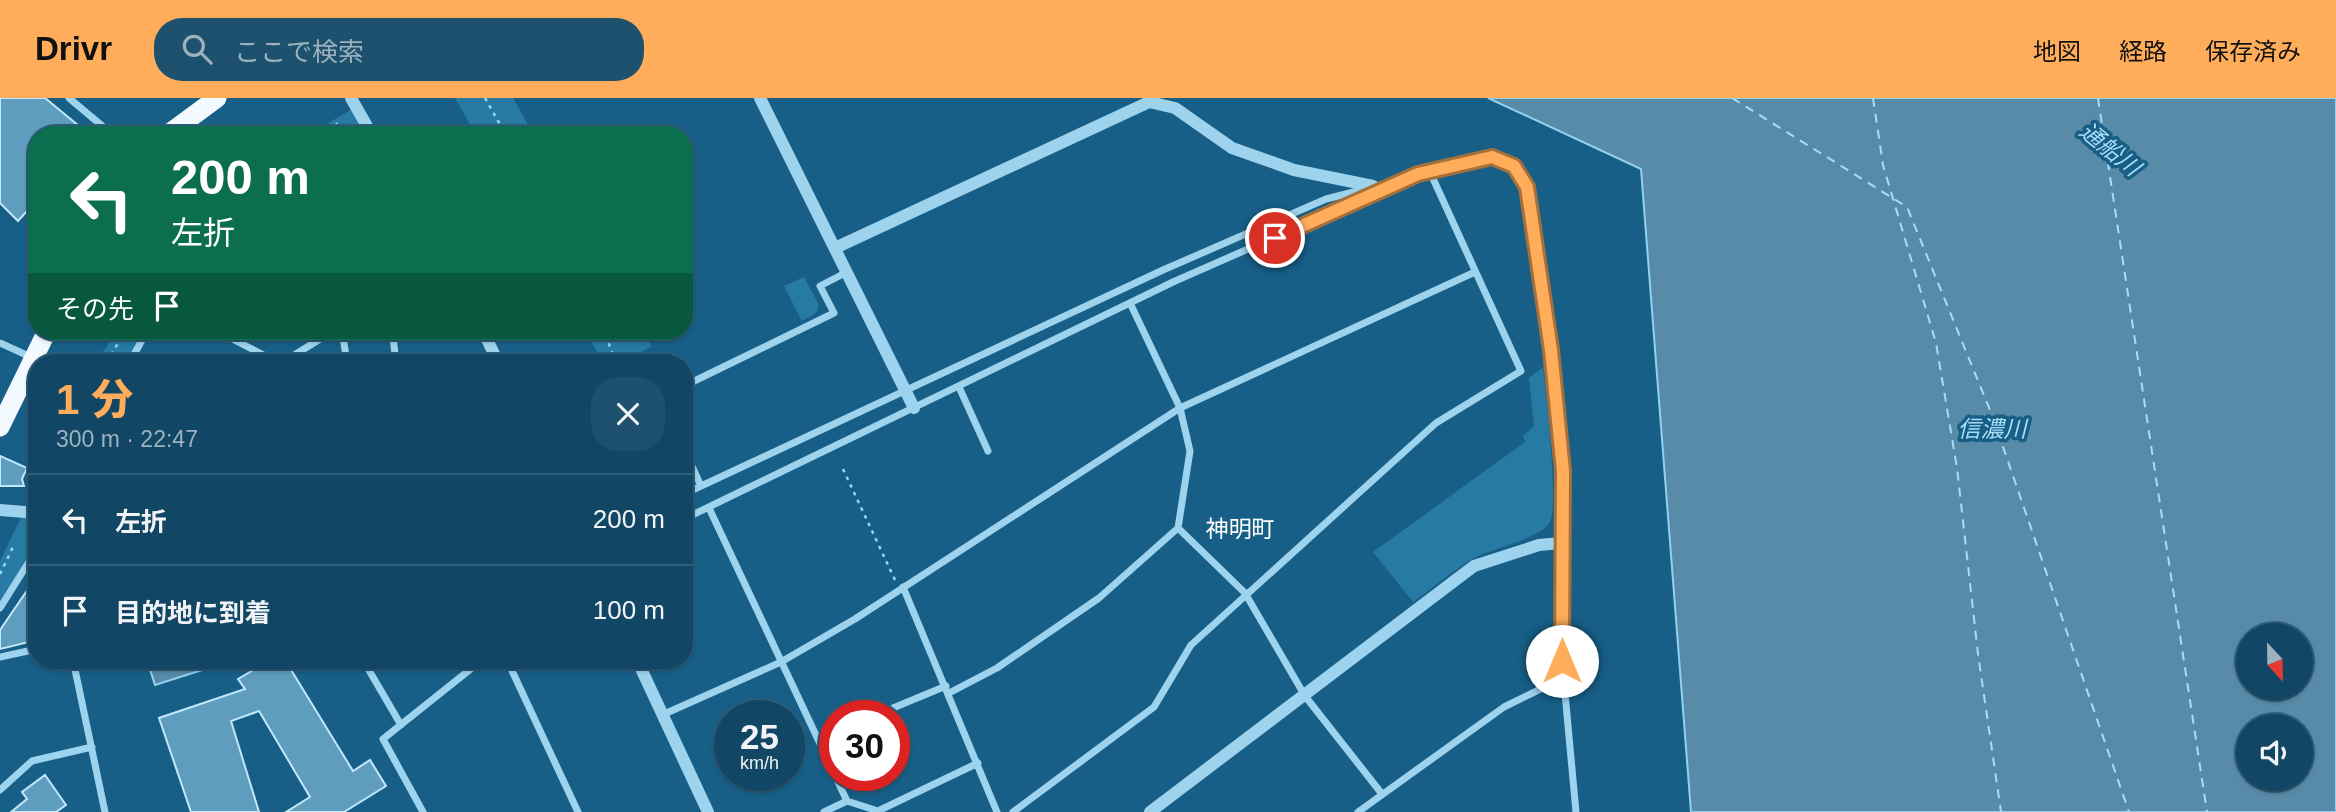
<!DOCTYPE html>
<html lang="ja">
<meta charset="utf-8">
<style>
:root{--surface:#114765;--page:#1e516e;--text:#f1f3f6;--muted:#9cb2bf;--line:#305f79;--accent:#ffad5a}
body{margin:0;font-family:Helvetica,"Noto Sans JP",sans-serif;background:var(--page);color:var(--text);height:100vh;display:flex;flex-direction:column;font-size:26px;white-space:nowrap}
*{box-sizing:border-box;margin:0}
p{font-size:23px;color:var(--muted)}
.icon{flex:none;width:38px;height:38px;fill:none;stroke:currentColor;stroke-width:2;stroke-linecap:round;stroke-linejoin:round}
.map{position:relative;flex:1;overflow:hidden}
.panel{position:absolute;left:28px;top:256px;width:665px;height:315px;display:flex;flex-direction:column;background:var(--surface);border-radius:28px;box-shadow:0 2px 5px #0004,0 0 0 2px var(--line)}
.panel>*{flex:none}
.banner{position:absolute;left:28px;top:28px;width:665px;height:214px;border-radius:28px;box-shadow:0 2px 5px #0004,0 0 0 2px var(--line);background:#0b6e4f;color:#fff;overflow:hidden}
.needle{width:46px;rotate:158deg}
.buttons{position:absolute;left:2236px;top:525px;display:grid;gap:14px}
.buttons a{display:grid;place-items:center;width:77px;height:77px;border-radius:50%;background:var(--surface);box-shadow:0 2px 5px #0004,0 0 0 2px var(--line);font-size:35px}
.speed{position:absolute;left:714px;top:602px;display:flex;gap:14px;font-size:35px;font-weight:700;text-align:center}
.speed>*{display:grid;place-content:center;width:91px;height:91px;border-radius:50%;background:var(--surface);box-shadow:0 2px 5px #0004,0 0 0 2px var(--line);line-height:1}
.speed small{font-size:18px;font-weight:400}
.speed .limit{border:10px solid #d22;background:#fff;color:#111}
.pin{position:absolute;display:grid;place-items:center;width:60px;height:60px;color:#fff;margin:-30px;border:4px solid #fff;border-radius:50%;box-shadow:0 2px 7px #0007}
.me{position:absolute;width:77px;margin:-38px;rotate:0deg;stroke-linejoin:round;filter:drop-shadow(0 0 5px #0008)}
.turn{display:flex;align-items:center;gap:24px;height:147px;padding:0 28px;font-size:32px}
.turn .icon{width:91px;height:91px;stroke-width:2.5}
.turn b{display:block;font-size:49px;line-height:60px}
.then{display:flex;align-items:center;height:66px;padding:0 28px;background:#0003;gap:14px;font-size:26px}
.round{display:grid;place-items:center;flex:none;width:74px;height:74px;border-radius:28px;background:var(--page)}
.overview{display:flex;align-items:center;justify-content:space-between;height:119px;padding:0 28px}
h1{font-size:42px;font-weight:800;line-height:52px;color:var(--accent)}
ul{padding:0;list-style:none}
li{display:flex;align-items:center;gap:21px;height:91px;padding:0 28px;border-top:2px solid var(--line)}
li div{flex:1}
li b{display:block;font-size:26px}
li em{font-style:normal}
header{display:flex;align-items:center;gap:42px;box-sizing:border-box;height:98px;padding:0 35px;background:var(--accent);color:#111}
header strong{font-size:33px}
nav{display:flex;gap:38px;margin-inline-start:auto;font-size:24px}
.search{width:490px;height:63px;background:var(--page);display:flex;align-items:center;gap:18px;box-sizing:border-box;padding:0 24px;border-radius:28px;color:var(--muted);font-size:26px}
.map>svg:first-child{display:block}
.green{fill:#277aa4}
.water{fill:#578ba8;stroke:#90d1f0;stroke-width:2;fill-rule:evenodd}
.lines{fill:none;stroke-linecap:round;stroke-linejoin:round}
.ferry{stroke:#a9dcf5;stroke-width:2;stroke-dasharray:9 7;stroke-linecap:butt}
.building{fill:#5e9dbd;stroke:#c3e7fa;stroke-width:2}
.path{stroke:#9ed3ed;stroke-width:2.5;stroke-dasharray:3.5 5;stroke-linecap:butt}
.minor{stroke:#9ed3ed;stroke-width:7}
.tertiary{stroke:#9ed3ed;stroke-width:12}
.trunk{stroke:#f2faff;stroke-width:19}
.route-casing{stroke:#a6703a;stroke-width:18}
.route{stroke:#ffad5a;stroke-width:12}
.labels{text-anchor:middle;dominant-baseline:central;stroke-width:7;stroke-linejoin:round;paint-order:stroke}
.water-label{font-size:23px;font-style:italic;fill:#a9dcf5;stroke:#175f87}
.neighbourhood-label{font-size:23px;fill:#fff;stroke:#175f87}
</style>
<header>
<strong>Drivr</strong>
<div class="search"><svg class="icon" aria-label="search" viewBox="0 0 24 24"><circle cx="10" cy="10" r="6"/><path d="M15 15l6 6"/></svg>ここで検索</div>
<nav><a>地図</a><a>経路</a><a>保存済み</a></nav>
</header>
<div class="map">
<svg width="2336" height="714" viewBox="0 0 2336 714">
<rect width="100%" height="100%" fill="#175f87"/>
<path class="green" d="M455 0H513L534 37H476Z
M356 9 369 31 360 37H308Z
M804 179 819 207 816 215 802 223 784 188Z
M116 233H147L130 264H97Z
M585 233H644L652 248 623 264H603Z
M1543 269C1546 294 1559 407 1550 424 1542 440 1491 451 1474 460 1453 472 1433 490 1413 504L1373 454 1525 344 1523 338 1534 328 1529 280Z
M37 386V451L0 510V463Z"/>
<path class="water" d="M1488 0H2336V714H1691L1641 71ZM2249 537H2301V590H2249ZM2249 628H2301V681H2249Z
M147 562H217L218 567 155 587Z"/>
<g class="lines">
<path class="ferry" d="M1732 0 1907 109 1992 317 2129 714
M1873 0 1883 67 1936 245 1957 370 1978 556 2001 714
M2098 0 2207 714"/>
</g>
<path class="building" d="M0 0H45L90 37H37V102L18 123 0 105Z
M0 358 27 370 22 381 24 388H0Z
M37 478V542L0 551V532Z
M270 562H285L353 673 370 662 386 688 344 714H286L310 699 259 613 231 623 259 714H191L159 620 245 591 238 581Z
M45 677 66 707 56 714H11L27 701 22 694Z"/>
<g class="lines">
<path class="path" d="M485 0 506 37
M321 37 338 25
M107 264 125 233
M607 264 612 254 609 246 622 239 619 233
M843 371 895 482
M0 476 14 447"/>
<path class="minor" d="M69 0 113 37
M217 233 277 264
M342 233 347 264
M350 233 393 239 407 233
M393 239 396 264
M0 245 33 260
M130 264 147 233
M283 264 333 233
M684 288 834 215 820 188 847 174
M959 289 988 353
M684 351 701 388
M684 396 1163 172 1326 101 1492 59 1514 68 1527 89 1551 252 1563 373 1562 563 1576 714
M709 410 847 703
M684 421 1173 184 1398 85
M1178 430 1245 495 1305 598 1382 696
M903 489 997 714
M0 510 37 451
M0 559 37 551
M73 562 105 714
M363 562 401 627
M507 562 578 714
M949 595 997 570 1099 500 1178 430 1190 353 1180 310 1130 205
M893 610 946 588
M662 617 781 564 855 521 1180 310 1475 174
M0 692 32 663 92 649
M423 714 383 641 482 562
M824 714 847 703 878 713 978 665
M1013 714 1154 609 1191 547 1436 325 1521 273 1430 74
M1358 714 1504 609 1563 580"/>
<path class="tertiary" d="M351 0 372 37
M760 0 914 310
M835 150 1149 4 1175 10 1232 50 1294 72 1373 88
M483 233 498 264
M0 412 37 415
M637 562 708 714
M1150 714 1474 468 1539 447 1561 445"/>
<path class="trunk" d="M167 37 217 0
M0 329 47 233"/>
</g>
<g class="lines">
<g class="route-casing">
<path id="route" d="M1275 140 1418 76 1492 59 1514 68 1527 89 1551 252 1563 373 1562 563"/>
</g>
<use href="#route" class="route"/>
</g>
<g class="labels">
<g class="water-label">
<text transform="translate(2110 51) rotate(39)">通船川</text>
<text x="1992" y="331">信濃川</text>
</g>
<g class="neighbourhood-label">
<text x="1240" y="431">神明町</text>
</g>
</g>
</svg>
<div class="buttons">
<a><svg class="needle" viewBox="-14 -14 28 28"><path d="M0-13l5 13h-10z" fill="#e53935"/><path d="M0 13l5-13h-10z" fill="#9cb2bf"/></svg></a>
<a><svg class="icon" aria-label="sound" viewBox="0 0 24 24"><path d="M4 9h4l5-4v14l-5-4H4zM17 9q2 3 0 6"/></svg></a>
</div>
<div class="speed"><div>25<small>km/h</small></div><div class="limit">30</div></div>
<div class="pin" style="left:1275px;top:140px;background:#d93025"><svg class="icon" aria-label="arrive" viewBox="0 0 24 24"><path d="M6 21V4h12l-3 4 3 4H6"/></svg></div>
<svg class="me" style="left:1562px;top:563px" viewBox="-20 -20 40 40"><circle r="19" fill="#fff"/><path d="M0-13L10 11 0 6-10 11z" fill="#ffad5a"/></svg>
<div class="banner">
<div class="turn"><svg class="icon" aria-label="left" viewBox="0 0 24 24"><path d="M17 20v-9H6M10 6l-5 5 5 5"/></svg><div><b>200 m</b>左折</div></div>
<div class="then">その先<svg class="icon" aria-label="arrive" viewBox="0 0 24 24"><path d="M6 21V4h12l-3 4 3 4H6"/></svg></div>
</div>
<section class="panel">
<div class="overview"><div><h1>1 分</h1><p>300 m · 22:47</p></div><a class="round"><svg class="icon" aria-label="close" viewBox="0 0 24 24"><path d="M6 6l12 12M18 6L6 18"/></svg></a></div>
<ul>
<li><svg class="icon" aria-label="left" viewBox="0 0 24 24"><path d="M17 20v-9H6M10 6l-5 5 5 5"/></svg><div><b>左折</b></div><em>200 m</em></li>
<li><svg class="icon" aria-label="arrive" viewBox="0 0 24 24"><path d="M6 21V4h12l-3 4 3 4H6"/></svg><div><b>目的地に到着</b></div><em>100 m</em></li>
</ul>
</section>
</div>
